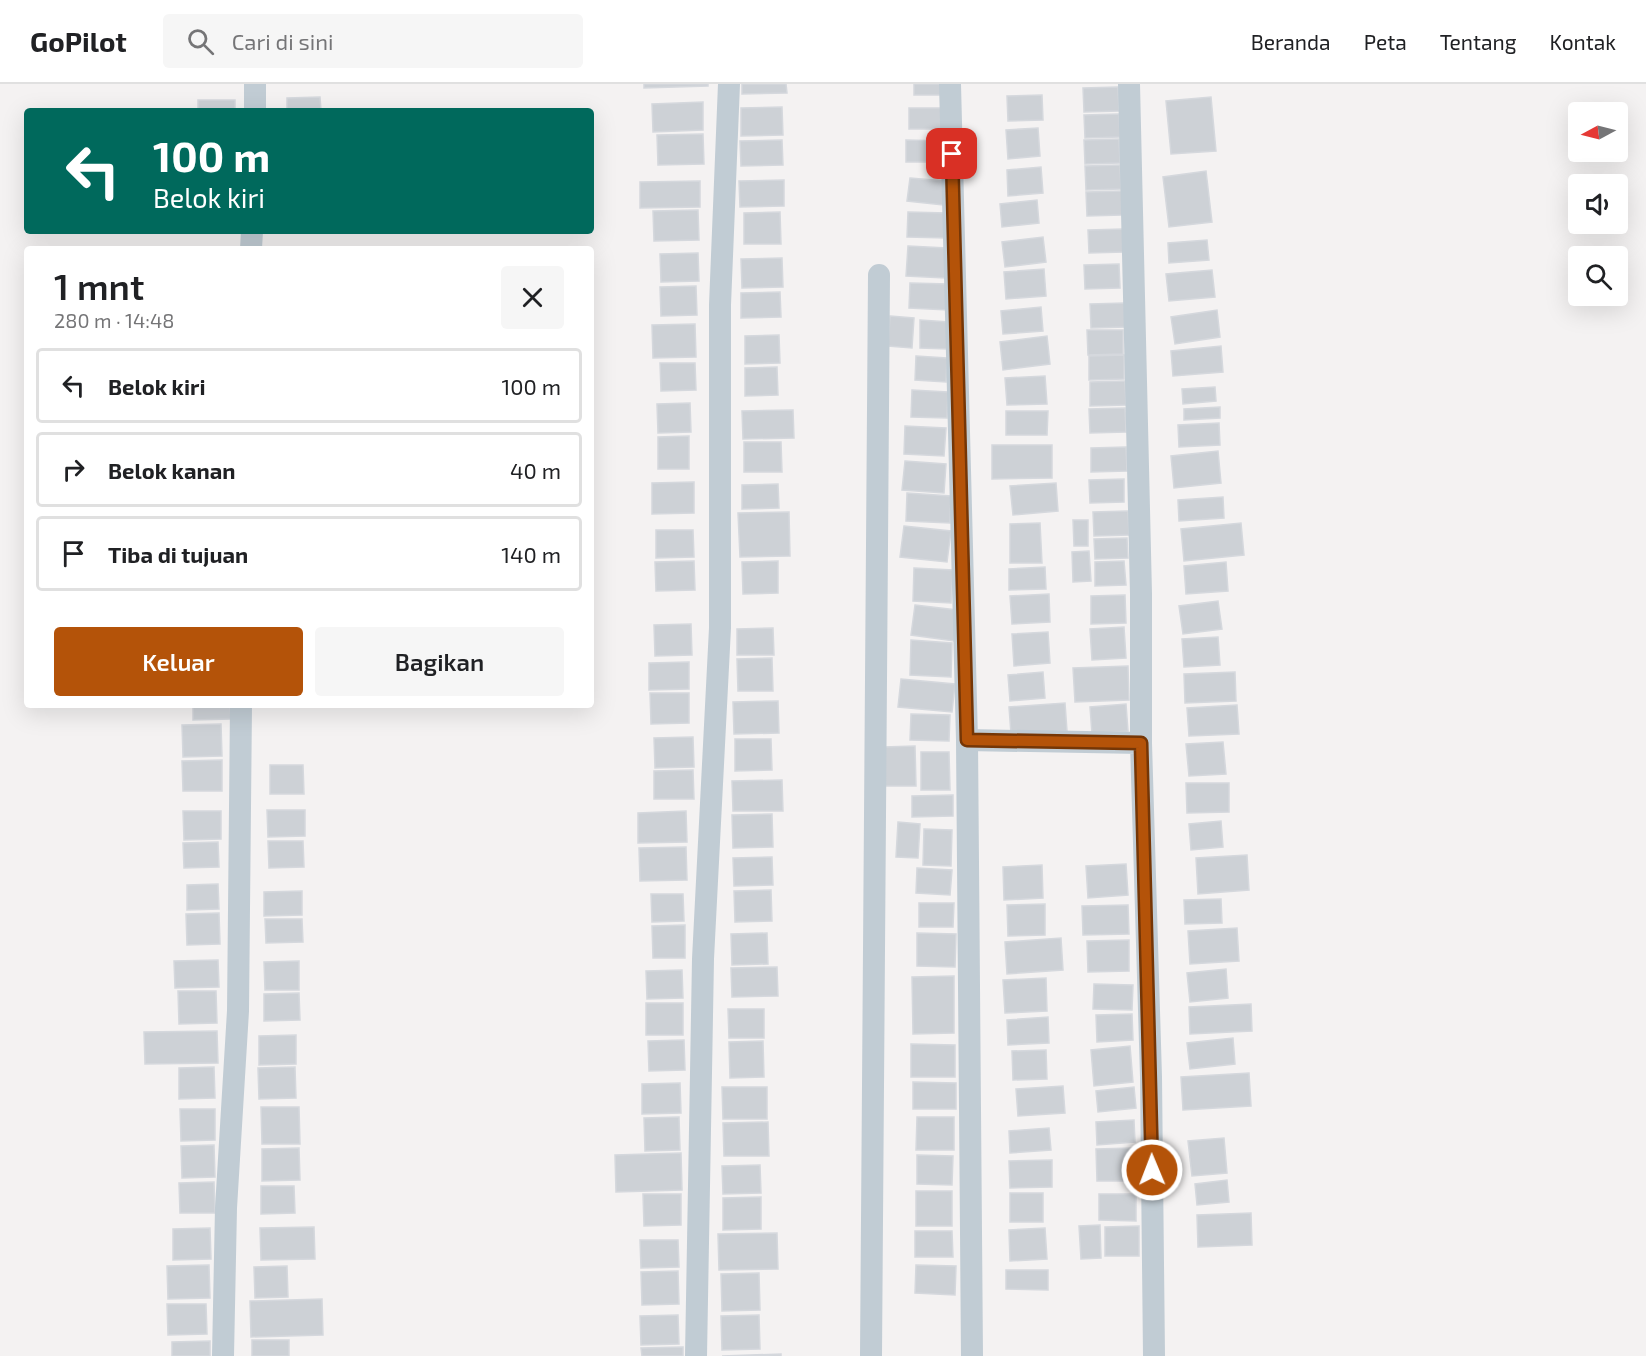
<!DOCTYPE html>
<html lang="id">
<meta charset="utf-8">
<style>
:root{--surface:#fff;--page:#f6f6f6;--text:#202124;--muted:#757577;--line:#e0e0e0;--accent:#b45309}
body{margin:0;font-family:"Exo 2",sans-serif;background:var(--page);color:var(--text);height:100vh;display:flex;flex-direction:column;font-size:22px;white-space:nowrap}
*{box-sizing:border-box;margin:0}
p{font-size:20px;color:var(--muted)}
.icon{flex:none;width:33px;height:33px;fill:none;stroke:currentColor;stroke-width:2;stroke-linecap:round;stroke-linejoin:round}
.map{position:relative;flex:1;overflow:hidden}
.drawer{position:absolute;left:24px;top:162px;width:570px;height:462px;display:flex;flex-direction:column;background:var(--surface);border-radius:6px;box-shadow:0 6px 24px #0002}
.drawer>*{flex:none}
.top-card{position:absolute;left:24px;top:24px;width:570px;height:126px;border-radius:6px;box-shadow:0 6px 24px #0002;background:#00695c;color:#fff;overflow:hidden}
.needle{width:39px;rotate:263deg}
.controls{position:absolute;left:1568px;top:18px;display:grid;gap:12px}
.controls a{display:grid;place-items:center;width:60px;height:60px;border-radius:6px;background:var(--surface);box-shadow:0 6px 24px #0002;font-size:30px}
.pin{position:absolute;display:grid;place-items:center;width:51px;height:51px;color:#fff;margin:-26px;border-radius:12px;box-shadow:0 3px 9px #0006}
.me{position:absolute;width:66px;margin:-33px;rotate:359deg;stroke-linejoin:round;filter:drop-shadow(0 0 4px #0008)}
.turn{display:flex;align-items:center;gap:21px;height:126px;padding:0 30px;font-size:27px}
.turn .icon{width:78px;height:78px;stroke-width:2.5}
.turn b{display:block;font-size:42px;line-height:51px}
.round{display:grid;place-items:center;flex:none;width:63px;height:63px;border-radius:6px;background:var(--page)}
.overview{display:flex;align-items:center;justify-content:space-between;height:102px;padding:0 30px}
h1{font-size:36px;font-weight:600;line-height:45px}
.button{display:flex;gap:12px;margin-top:auto;padding:12px 30px}
.button a{flex:1;height:69px;border-radius:6px;background:var(--accent);color:#fff;font-size:24px;font-weight:600;line-height:69px;text-align:center}
.button a+a{background:var(--page);color:var(--text)}
ul{padding:0;list-style:none}
li{display:flex;align-items:center;gap:18px;height:75px;margin:0 12px 9px;padding:0 18px;border:3px solid var(--line);border-radius:6px}
li div{flex:1}
li b{display:block;font-size:22px}
li em{font-style:normal}
header{display:flex;align-items:center;gap:36px;box-sizing:border-box;height:84px;padding:0 30px;background:var(--surface);border-bottom:2px solid var(--line)}
header strong{font-size:28px}
nav{display:flex;gap:33px;margin-inline-start:auto;font-size:21px}
.search{width:420px;height:54px;background:var(--page);display:flex;align-items:center;gap:15px;box-sizing:border-box;padding:0 21px;border-radius:6px;color:var(--muted);font-size:22px}
.map>svg:first-child{display:block}
.building{fill:#cdd1d6;stroke:#d5d8dd;stroke-width:1.5}
.lines{fill:none;stroke-linecap:round;stroke-linejoin:round}
.street{stroke:#c1ccd4;stroke-width:22}
.route-casing{stroke:#753606;stroke-width:15}
.route{stroke:#b45309;stroke-width:10}
</style>
<header>
<strong>GoPilot</strong>
<div class="search"><svg class="icon" aria-label="search" viewBox="0 0 24 24"><circle cx="10" cy="10" r="6"/><path d="M15 15l6 6"/></svg>Cari di sini</div>
<nav><a>Beranda</a><a>Peta</a><a>Tentang</a><a>Kontak</a></nav>
</header>
<div class="map">
<svg width="1646" height="1272" viewBox="0 0 1646 1272">
<rect width="100%" height="100%" fill="#f4f2f2"/>
<path class="building" d="M644 0H708V2L644 4Z
M742 0H786L787 9 742 10Z
M914 0H948V11H914Z
M1118 3 1119 27 1084 28 1083 4Z
M1042 11 1043 36 1008 37 1007 12Z
M320 13 321 27H287V14Z
M1211 13 1216 67 1171 70 1166 17Z
M198 16H235V27H198Z
M703 18V46L653 48 652 20Z
M782 23 783 51 741 52V24Z
M909 24H946V45H909Z
M1119 30 1120 53 1085 54 1084 31Z
M1038 44 1040 72 1008 75 1006 46Z
M703 50 704 80 658 81 657 51Z
M1119 55 1120 79 1085 80 1084 56Z
M782 56 783 81 741 82 740 57Z
M906 56 945 57V78H906Z
M1120 81 1121 105 1086 106 1085 82Z
M1041 83 1043 109 1008 112 1007 86Z
M1206 87 1212 138 1169 143 1163 93Z
M910 94 945 97 943 121 907 117Z
M784 96V122L740 123 739 97Z
M700 97V123L640 124V98Z
M1122 107V131L1087 132 1086 108Z
M1037 116 1039 139 1002 143 1000 120Z
M698 126 699 156 654 157 653 127Z
M780 128 781 160H744V129Z
M908 128 947 129V154L907 153Z
M1123 145 1124 168 1089 169 1088 146Z
M194 147H234L194 148Z
M283 147H319V148H284Z
M1043 153 1046 178 1005 183 1002 158Z
M1207 156 1209 176 1169 179 1168 159Z
M908 162 947 164 945 194 906 192Z
M698 169 699 197 661 198 660 170Z
M782 174 783 203 742 204 741 175Z
M1119 180 1120 204 1085 205 1084 181Z
M1044 185 1046 212 1006 215 1004 188Z
M1212 186 1215 213 1169 217 1166 190Z
M910 199 949 200 948 226 909 224Z
M696 202 697 231 661 232 660 203Z
M780 208 781 233 741 234V209Z
M1125 219 1126 243 1091 244 1090 220Z
M1041 223 1043 247 1003 250 1001 227Z
M1217 226 1220 253 1175 260 1171 233Z
M890 232 914 234 912 264 888 262Z
M920 236 949 238 948 265 920 264Z
M695 240 696 273 653 274 652 241Z
M1087 246H1123V270L1088 271Z
M779 251 780 279 745 280V252Z
M1047 252 1050 280 1003 286 1000 258Z
M1221 262 1223 288 1173 292 1171 267Z
M1124 271V295L1089 296V272Z
M916 272 947 274 946 298 915 296Z
M660 279H695L696 306 661 307Z
M777 283 778 311 745 312V284Z
M1045 292 1047 320 1007 321 1005 294Z
M1125 297 1126 321 1090 322V298Z
M1215 303 1216 317 1183 320 1182 305Z
M912 306 948 308 947 334 911 333Z
M690 319 691 348 658 349 657 320Z
M1220 323V334L1184 336V325Z
M1125 324 1126 348 1090 349 1089 325Z
M793 326 794 354 743 355 742 327Z
M1006 327H1048L1047 351H1006Z
M1219 339 1220 361 1179 363 1178 341Z
M905 342 946 344 944 372 904 370Z
M689 352V385H658V353Z
M744 358H781L782 388H744Z
M992 361H1052V394L992 395Z
M1126 363 1127 387 1091 388V364Z
M1218 367 1221 399 1174 404 1171 372Z
M905 377 946 380 944 409 902 406Z
M1124 395V418L1090 419 1089 396Z
M694 398V429L652 430V399Z
M1056 399 1058 427 1013 431 1010 402Z
M778 400 779 424 742 425V401Z
M907 409 951 412 950 439 906 437Z
M1223 413 1224 434 1179 437 1178 416Z
M1128 427 1129 451 1094 452 1093 428Z
M789 428 790 472 740 473 738 429Z
M1073 436H1088V462H1074Z
M1040 439 1042 479H1010V440Z
M1241 439 1244 471 1184 477 1181 445Z
M904 442 951 447 947 478 900 473Z
M656 446H693L694 473 656 474Z
M1127 454 1128 474 1095 475 1094 455Z
M1089 467 1091 497 1073 498 1072 468Z
M694 477 695 506 656 507 655 478Z
M778 477V509L743 510 742 478Z
M1124 477 1126 501 1095 502V478Z
M1226 478 1228 507 1186 510 1184 482Z
M1045 483 1046 505 1009 506V485Z
M914 484 953 486 951 519 913 517Z
M1049 510 1050 538 1012 540 1010 512Z
M1125 511 1126 539 1091 540V512Z
M1218 517 1222 545 1183 550 1179 522Z
M915 521 957 526 954 557 911 551Z
M691 540 692 571 655 572 654 541Z
M1124 543 1126 574 1092 576 1090 545Z
M773 544 774 571H737V545Z
M1048 548 1050 579 1014 582 1012 550Z
M1218 553 1220 581 1184 583 1182 555Z
M911 556 952 559 951 593 910 591Z
M772 574 773 607H738L737 575Z
M689 578V605L649 606V579Z
M1128 582 1129 616 1075 618 1073 584Z
M1043 588 1045 614 1010 617 1008 591Z
M1235 588 1236 617 1185 619 1184 590Z
M901 595 955 600 952 628 898 623Z
M650 609H689V639L651 640Z
M778 617 779 649 734 650 733 618Z
M1065 619 1067 647 1011 650 1009 623Z
M1126 620 1128 647 1092 650 1090 623Z
M193 621H230L231 635 193 636Z
M1237 621 1239 650 1189 652 1187 624Z
M911 630 950 631 949 657 910 656Z
M221 640 222 672 183 673 182 641Z
M693 653 694 683 655 684 654 654Z
M735 655H771L772 686 735 687Z
M1223 658 1226 690 1189 692 1186 660Z
M915 662 916 702H885L884 663Z
M921 668H949L950 706H921Z
M222 676V707H183L182 677Z
M270 681H303L304 710H270Z
M693 686 694 715H654V687Z
M782 696 783 727H733L732 697Z
M1186 699H1229V728L1187 729Z
M953 711V732L912 733V712Z
M267 726H305V752L268 753Z
M183 727H221V755L184 756Z
M686 727 687 758 638 759V729Z
M772 730 773 763 733 764 732 731Z
M1221 737 1223 763 1191 766 1189 740Z
M898 738 920 740 918 774 896 773Z
M924 745 952 746 951 782 923 781Z
M268 757H303L304 783 269 784Z
M218 758 219 783 184 784 183 759Z
M686 763 687 796 640 797 639 764Z
M1247 771 1249 806 1198 810 1196 774Z
M772 773 773 801 734 802 733 774Z
M1126 780 1128 811 1088 814 1086 782Z
M1042 781 1043 814 1004 816 1003 783Z
M917 784 952 786 950 811 916 809Z
M218 800 219 825 187 826V801Z
M771 806 772 837 735 838 734 807Z
M302 807V831L264 832V808Z
M651 810H683L684 837 652 838Z
M1221 815 1222 839 1185 840 1184 816Z
M919 819H954L953 843H919Z
M1045 820V851L1008 852 1007 821Z
M1128 821 1129 850 1083 851 1082 822Z
M219 829 220 860 187 861 186 830Z
M265 835H302L303 858 266 859Z
M685 841V874H653L652 842Z
M1237 844 1239 877 1190 880 1188 847Z
M767 849 768 880 732 881 731 850Z
M917 849 956 850 955 883 917 882Z
M1061 854 1063 886 1007 890 1005 858Z
M1129 856V887L1088 888 1087 857Z
M218 876 219 903 175 904 174 877Z
M299 877V906H265L264 878Z
M777 883 778 912 732 913 731 884Z
M1226 885 1228 914 1190 918 1187 889Z
M682 886 683 914 647 915 646 887Z
M954 892V949L913 950 912 893Z
M1046 894 1047 927 1005 929 1003 896Z
M1094 900 1133 901 1132 926 1093 925Z
M178 907H216L217 939 179 940Z
M299 909 300 936 264 937V910Z
M646 919H683V951H646Z
M1251 920 1252 947 1190 950 1189 923Z
M728 925H764V954H729Z
M1132 930 1133 956 1097 958 1096 931Z
M1048 933 1049 959 1008 961 1007 936Z
M217 947 218 979 145 980 144 948Z
M296 951V980L259 981V952Z
M1233 954 1235 980 1190 985 1187 959Z
M684 956 685 986 649 987 648 957Z
M763 957 764 993 730 994 729 958Z
M911 960 955 961V993H911Z
M1130 962 1133 998 1094 1002 1091 966Z
M1046 966 1047 995 1013 996 1012 967Z
M214 983 215 1014 179 1015V984Z
M295 983 296 1014 259 1015 258 984Z
M1249 989 1251 1022 1183 1026 1181 993Z
M913 998 956 999V1025H913Z
M680 999 681 1029 642 1030V1000Z
M1063 1002 1065 1029 1018 1032 1016 1005Z
M722 1003H767V1035H723Z
M1134 1003 1136 1024 1098 1028 1096 1007Z
M261 1023H299L300 1060H262Z
M180 1025H215V1056L181 1057Z
M679 1033 680 1066 645 1067 644 1034Z
M917 1033H954V1066H916Z
M1134 1036 1135 1058 1097 1061 1096 1038Z
M768 1038 769 1072H724L723 1039Z
M1049 1044 1051 1066 1010 1069 1009 1047Z
M1224 1054 1227 1089 1192 1092 1188 1057Z
M214 1061 215 1093 182 1094 181 1062Z
M299 1064 300 1096 262 1097V1065Z
M1133 1064V1097H1097L1096 1065Z
M681 1069 682 1106 616 1108 615 1071Z
M917 1071 953 1072 952 1101 917 1100Z
M1052 1076V1103L1010 1104 1009 1077Z
M760 1081 761 1109 723 1110 722 1082Z
M1227 1096 1229 1118 1197 1121 1195 1100Z
M214 1098 215 1129H180L179 1099Z
M261 1102H294L295 1129 261 1130Z
M916 1107H952V1142H916Z
M1010 1109H1043V1138H1010Z
M643 1110H681V1141L644 1142Z
M1099 1110H1136V1137L1099 1136Z
M761 1113V1145L723 1146V1114Z
M1251 1129 1252 1161 1198 1163 1197 1131Z
M1100 1141 1101 1174 1081 1175 1079 1142Z
M1139 1142V1172H1105V1143Z
M314 1143 315 1175 261 1176 260 1144Z
M210 1144 211 1175 173 1176V1145Z
M1045 1144 1047 1175 1010 1177 1009 1146Z
M915 1147H952L953 1173H915Z
M777 1149 778 1185 719 1186 718 1150Z
M640 1156H678L679 1183 641 1184Z
M209 1181 210 1214 168 1215 167 1182Z
M916 1181 956 1182 955 1211 915 1209Z
M287 1182 288 1213 255 1214 254 1183Z
M1006 1186H1048V1206L1006 1205Z
M678 1187 679 1220 642 1221 641 1188Z
M759 1189 760 1226 722 1227 721 1190Z
M322 1215 323 1251 251 1253 250 1217Z
M167 1220H206L207 1250 168 1251Z
M678 1231 679 1260 641 1261 640 1232Z
M759 1231 760 1265 722 1266 721 1232Z
M252 1256H289V1272H252Z
M210 1257V1272H172V1258Z
M683 1263V1272H642L641 1264Z
M781 1270V1272H722Z"/>
<g class="lines">
<path class="street" d="M950 0 967 656
M1129 0 1141 510V659L1151 993 1154 1272
M255 27V0
M251 165 252 147
M223 1272 226 1124 238 927 241 621
M696 1272 703 875 720 544V221L729 0
M871 1272 879 191
M972 1272 967 656 1141 659"/>
</g>
<g class="lines">
<g class="route-casing">
<path id="route" d="M952 70 967 656 1141 659 1152 1086"/>
</g>
<use href="#route" class="route"/>
</g>
</svg>
<div class="controls">
<a><svg class="needle" viewBox="-14 -14 28 28"><path d="M0-13l5 13h-10z" fill="#e53935"/><path d="M0 13l5-13h-10z" fill="#757577"/></svg></a>
<a><svg class="icon" aria-label="sound" viewBox="0 0 24 24"><path d="M4 9h4l5-4v14l-5-4H4zM17 9q2 3 0 6"/></svg></a>
<a><svg class="icon" aria-label="search" viewBox="0 0 24 24"><circle cx="10" cy="10" r="6"/><path d="M15 15l6 6"/></svg></a>
</div>
<div class="pin" style="left:952px;top:70px;background:#d93025"><svg class="icon" aria-label="arrive" viewBox="0 0 24 24"><path d="M6 21V4h12l-3 4 3 4H6"/></svg></div>
<svg class="me" style="left:1152px;top:1086px" viewBox="-20 -20 40 40"><circle r="17" fill="#b45309" stroke="#fff" stroke-width="3"/><path d="M0-11L8 9 0 5-8 9z" fill="#fff"/></svg>
<div class="top-card">
<div class="turn"><svg class="icon" aria-label="left" viewBox="0 0 24 24"><path d="M17 20v-9H6M10 6l-5 5 5 5"/></svg><div><b>100 m</b>Belok kiri</div></div>
</div>
<section class="drawer">
<div class="overview"><div><h1>1 mnt</h1><p>280 m · 14:48</p></div><a class="round"><svg class="icon" aria-label="close" viewBox="0 0 24 24"><path d="M6 6l12 12M18 6L6 18"/></svg></a></div>
<ul>
<li><svg class="icon" aria-label="left" viewBox="0 0 24 24"><path d="M17 20v-9H6M10 6l-5 5 5 5"/></svg><div><b>Belok kiri</b></div><em>100 m</em></li>
<li><svg class="icon" aria-label="right" viewBox="0 0 24 24"><path d="M7 20v-9h11M14 6l5 5-5 5"/></svg><div><b>Belok kanan</b></div><em>40 m</em></li>
<li><svg class="icon" aria-label="arrive" viewBox="0 0 24 24"><path d="M6 21V4h12l-3 4 3 4H6"/></svg><div><b>Tiba di tujuan</b></div><em>140 m</em></li>
</ul>
<div class="button"><a>Keluar</a><a>Bagikan</a></div>
</section>
</div>
